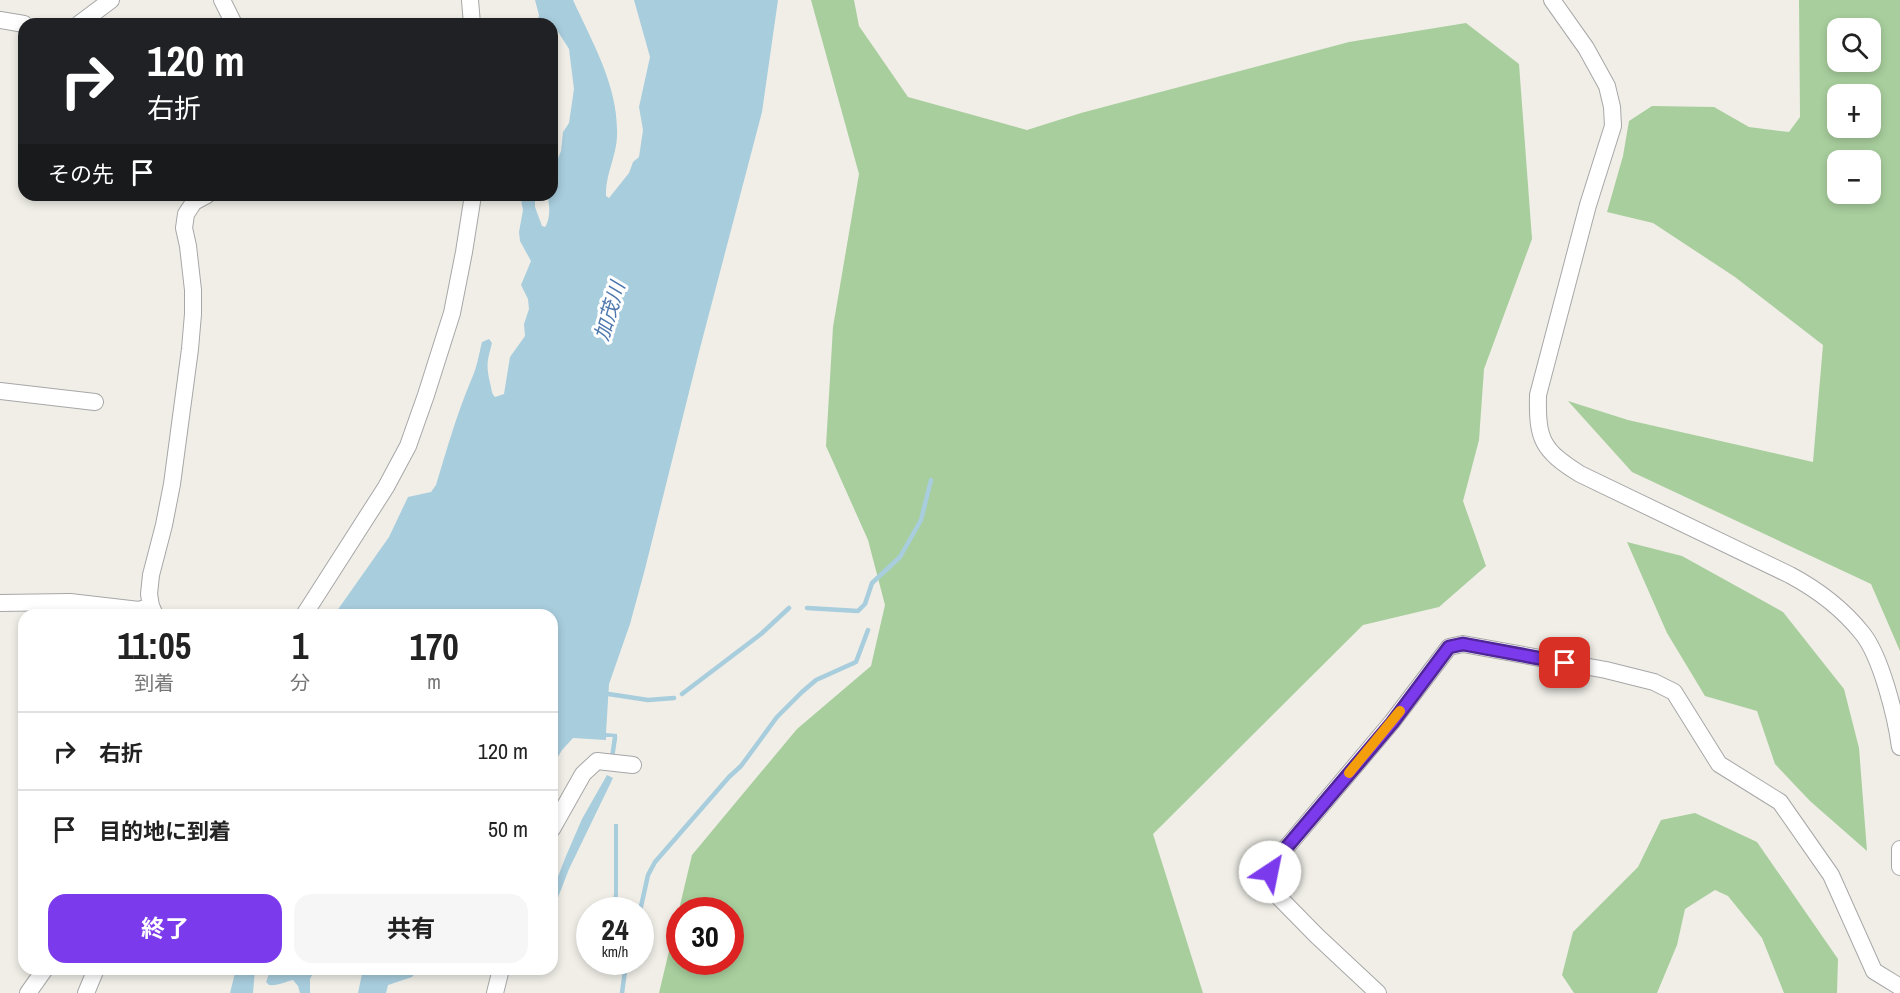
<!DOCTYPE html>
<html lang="ja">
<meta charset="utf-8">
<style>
:root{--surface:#fff;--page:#f6f6f6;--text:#222;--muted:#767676;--line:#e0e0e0;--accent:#7c3aed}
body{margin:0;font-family:"Archivo Narrow","Noto Sans JP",sans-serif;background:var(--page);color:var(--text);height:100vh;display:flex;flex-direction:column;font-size:22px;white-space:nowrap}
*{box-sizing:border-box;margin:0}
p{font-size:20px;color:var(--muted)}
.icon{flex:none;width:33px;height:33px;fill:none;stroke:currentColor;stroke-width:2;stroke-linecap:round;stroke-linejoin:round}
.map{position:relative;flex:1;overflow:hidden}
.details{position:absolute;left:18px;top:609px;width:540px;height:366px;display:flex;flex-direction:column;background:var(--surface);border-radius:18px;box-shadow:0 3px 9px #0003}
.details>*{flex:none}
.guide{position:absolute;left:18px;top:18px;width:540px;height:183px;border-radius:18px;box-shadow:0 3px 9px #0003;background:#202124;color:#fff;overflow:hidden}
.buttons{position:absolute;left:1827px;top:18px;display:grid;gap:12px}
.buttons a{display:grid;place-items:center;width:54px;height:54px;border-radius:12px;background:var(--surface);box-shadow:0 3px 9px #0003;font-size:30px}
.speed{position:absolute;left:576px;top:897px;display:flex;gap:12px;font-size:30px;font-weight:700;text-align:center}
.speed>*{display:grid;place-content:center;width:78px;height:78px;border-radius:50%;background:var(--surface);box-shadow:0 3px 9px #0003;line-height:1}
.speed small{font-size:15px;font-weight:400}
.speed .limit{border:9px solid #d22;background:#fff;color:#111}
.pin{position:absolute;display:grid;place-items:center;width:51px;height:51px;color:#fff;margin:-26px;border-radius:12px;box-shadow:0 3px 9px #0006}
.me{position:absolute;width:66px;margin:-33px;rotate:34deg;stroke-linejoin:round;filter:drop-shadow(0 0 4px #0008)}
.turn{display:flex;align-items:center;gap:21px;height:126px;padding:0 30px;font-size:27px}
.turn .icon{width:78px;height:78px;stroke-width:2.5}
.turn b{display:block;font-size:42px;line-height:51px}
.then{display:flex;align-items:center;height:57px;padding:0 30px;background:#0003;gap:12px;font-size:22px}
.eta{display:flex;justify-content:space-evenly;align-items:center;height:102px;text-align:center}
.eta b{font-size:36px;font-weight:700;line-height:42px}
.action{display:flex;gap:12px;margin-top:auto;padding:12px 30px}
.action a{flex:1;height:69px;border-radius:18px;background:var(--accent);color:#fff;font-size:24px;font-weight:700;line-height:69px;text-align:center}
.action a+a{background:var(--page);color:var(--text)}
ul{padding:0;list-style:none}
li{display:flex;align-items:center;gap:18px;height:78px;padding:0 30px;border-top:2px solid var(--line)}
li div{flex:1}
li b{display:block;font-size:22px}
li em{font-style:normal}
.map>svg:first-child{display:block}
.forest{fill:#a8ce9d;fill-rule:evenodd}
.water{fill:#a8cddd;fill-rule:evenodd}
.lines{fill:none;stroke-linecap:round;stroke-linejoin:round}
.stream{stroke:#a8cddd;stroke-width:4.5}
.street-casing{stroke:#a7a7a7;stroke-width:18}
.street{stroke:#fff;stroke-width:16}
.route-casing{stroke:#51269a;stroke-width:15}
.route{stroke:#7c3aed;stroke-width:10}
.slow{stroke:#f59e0b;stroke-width:10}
.labels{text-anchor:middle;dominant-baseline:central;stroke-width:6;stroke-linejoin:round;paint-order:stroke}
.water-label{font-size:20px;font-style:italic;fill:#4e77ae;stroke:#fff}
</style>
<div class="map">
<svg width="1900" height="993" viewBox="0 0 1900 993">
<rect width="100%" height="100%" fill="#f0eee7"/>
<path class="forest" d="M811 0H854L859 26 908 97 1027 130 1081 113 1349 42 1466 23 1519 64 1532 239 1484 369 1479 440 1463 501 1486 566 1439 607 1363 625 1153 834 1203 993H659L692 855 797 729 871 666 885 605 868 540 826 446 833 327 859 174ZM680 910H730V962H680Z
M1799 0H1900V651L1871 584 1632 472 1568 401 1628 420 1813 462 1823 345 1735 277 1653 223 1607 212 1623 156 1629 121 1652 106 1714 107 1749 127 1789 132 1800 117ZM1838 28H1870V62H1838ZM1838 94H1870V128H1838ZM1838 160H1870V194H1838Z
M1627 542 1682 556 1783 612 1844 689 1859 748 1867 851 1810 801 1775 764 1757 711 1705 696 1667 633Z
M1695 813 1757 842 1838 959 1837 993H1784L1762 938 1728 896 1715 890 1685 909 1677 945 1657 993H1574L1562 975 1573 932 1638 867 1661 820Z"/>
<path class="water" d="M535 0H573C593 44 619 87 617 137 616 157 605 176 606 196L609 198 629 173 633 162 639 157 643 130 639 107 650 57 634 0H778L762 112 699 352 645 569 630 624 609 684 606 733 617 734V741H614L613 737H606V740L573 738 562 750 552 767V615H334L389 537 408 497 431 492 436 485C447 449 457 413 472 378 477 367 479 354 482 342L489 339 492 343C487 362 486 365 490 383 492 390 491 393 495 397L504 394 510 357 525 336 524 324 529 309 528 299 521 285 531 261 520 241 519 232 523 210 520 195H552V181L556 163 561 151 563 132 569 123 574 89 569 49 555 27 552 26V24H537L539 15ZM543 196 548 199C550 207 550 220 545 227L542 226 535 207V200Z
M607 775 613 778 569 869 552 913V892L566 856 582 819Z
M614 824H618V895L615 910H611L614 894Z
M236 969H255L253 993H230Z
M271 969H315L310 979V993H300L298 986 293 980C284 982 278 986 269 985L266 982Z
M363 969H418L412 977 388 985 386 993H358Z"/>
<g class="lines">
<path class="stream" d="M807 608 858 611 865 604 872 583 900 557 921 520 931 480
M602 693 648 700 674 698
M682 694 761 634 789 608
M612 758 615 737
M640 911 648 875 655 862 729 777 741 766 777 717 802 692 816 680 856 662 868 630
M622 993 625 971 628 962"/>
<g class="street-casing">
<path id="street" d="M222 0 234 24
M470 0 472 24
M1552 0 1586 48 1607 86 1612 107 1613 126 1588 205 1538 395C1537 440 1542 450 1580 474L1790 575C1818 590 1842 608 1862 633 1881 656 1896 717 1900 747
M0 20 24 24
M79 24 111 0
M0 391 95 402
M0 603 70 602 139 610 151 606
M155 615 151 606 149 594 151 575 164 525 172 484 190 349 193 314V290L188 246 184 228 186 214 194 202 207 195
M304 615 386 487 408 446 426 395 452 313 464 252 473 195
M552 829 583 774 597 761 633 765
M1900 849V867
M28 993 45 969
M86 993 96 969
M495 993 501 969
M1378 993 1317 936 1265 883 1275 861 1392 722 1449 647 1463 644 1606 670 1654 682 1674 692 1719 764 1780 802 1831 875 1874 971 1900 987"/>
</g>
<use href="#street" class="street"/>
</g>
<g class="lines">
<g class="route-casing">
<path id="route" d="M1270 872 1275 861 1392 723 1449 647 1463 644 1565 663"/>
</g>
<use href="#route" class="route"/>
<path class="slow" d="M1349 773 1400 711"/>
</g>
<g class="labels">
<g class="water-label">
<text transform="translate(609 311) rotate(-73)">加茂川</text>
</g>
</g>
</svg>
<div class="buttons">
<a><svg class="icon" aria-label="search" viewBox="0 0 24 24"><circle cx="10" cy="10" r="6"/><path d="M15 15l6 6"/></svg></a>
<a>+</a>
<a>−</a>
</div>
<div class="speed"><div>24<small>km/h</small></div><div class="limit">30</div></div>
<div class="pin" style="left:1565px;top:663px;background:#d93025"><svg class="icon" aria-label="arrive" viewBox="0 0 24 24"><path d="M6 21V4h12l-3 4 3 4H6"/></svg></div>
<svg class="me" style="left:1270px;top:872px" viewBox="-20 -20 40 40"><circle r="19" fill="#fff"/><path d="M0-13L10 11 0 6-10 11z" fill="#7c3aed"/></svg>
<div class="guide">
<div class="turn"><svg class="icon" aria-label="right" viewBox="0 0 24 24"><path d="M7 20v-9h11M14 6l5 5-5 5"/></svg><div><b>120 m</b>右折</div></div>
<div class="then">その先<svg class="icon" aria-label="arrive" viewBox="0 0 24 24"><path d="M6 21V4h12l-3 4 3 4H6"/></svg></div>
</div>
<section class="details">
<div class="eta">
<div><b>11:05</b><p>到着</p></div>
<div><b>1</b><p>分</p></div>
<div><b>170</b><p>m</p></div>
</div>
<ul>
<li><svg class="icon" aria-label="right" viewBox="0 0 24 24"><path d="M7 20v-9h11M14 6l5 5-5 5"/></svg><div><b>右折</b></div><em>120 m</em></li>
<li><svg class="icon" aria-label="arrive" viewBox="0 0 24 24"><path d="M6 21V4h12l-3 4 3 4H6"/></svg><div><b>目的地に到着</b></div><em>50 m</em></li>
</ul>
<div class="action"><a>終了</a><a>共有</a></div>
</section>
</div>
